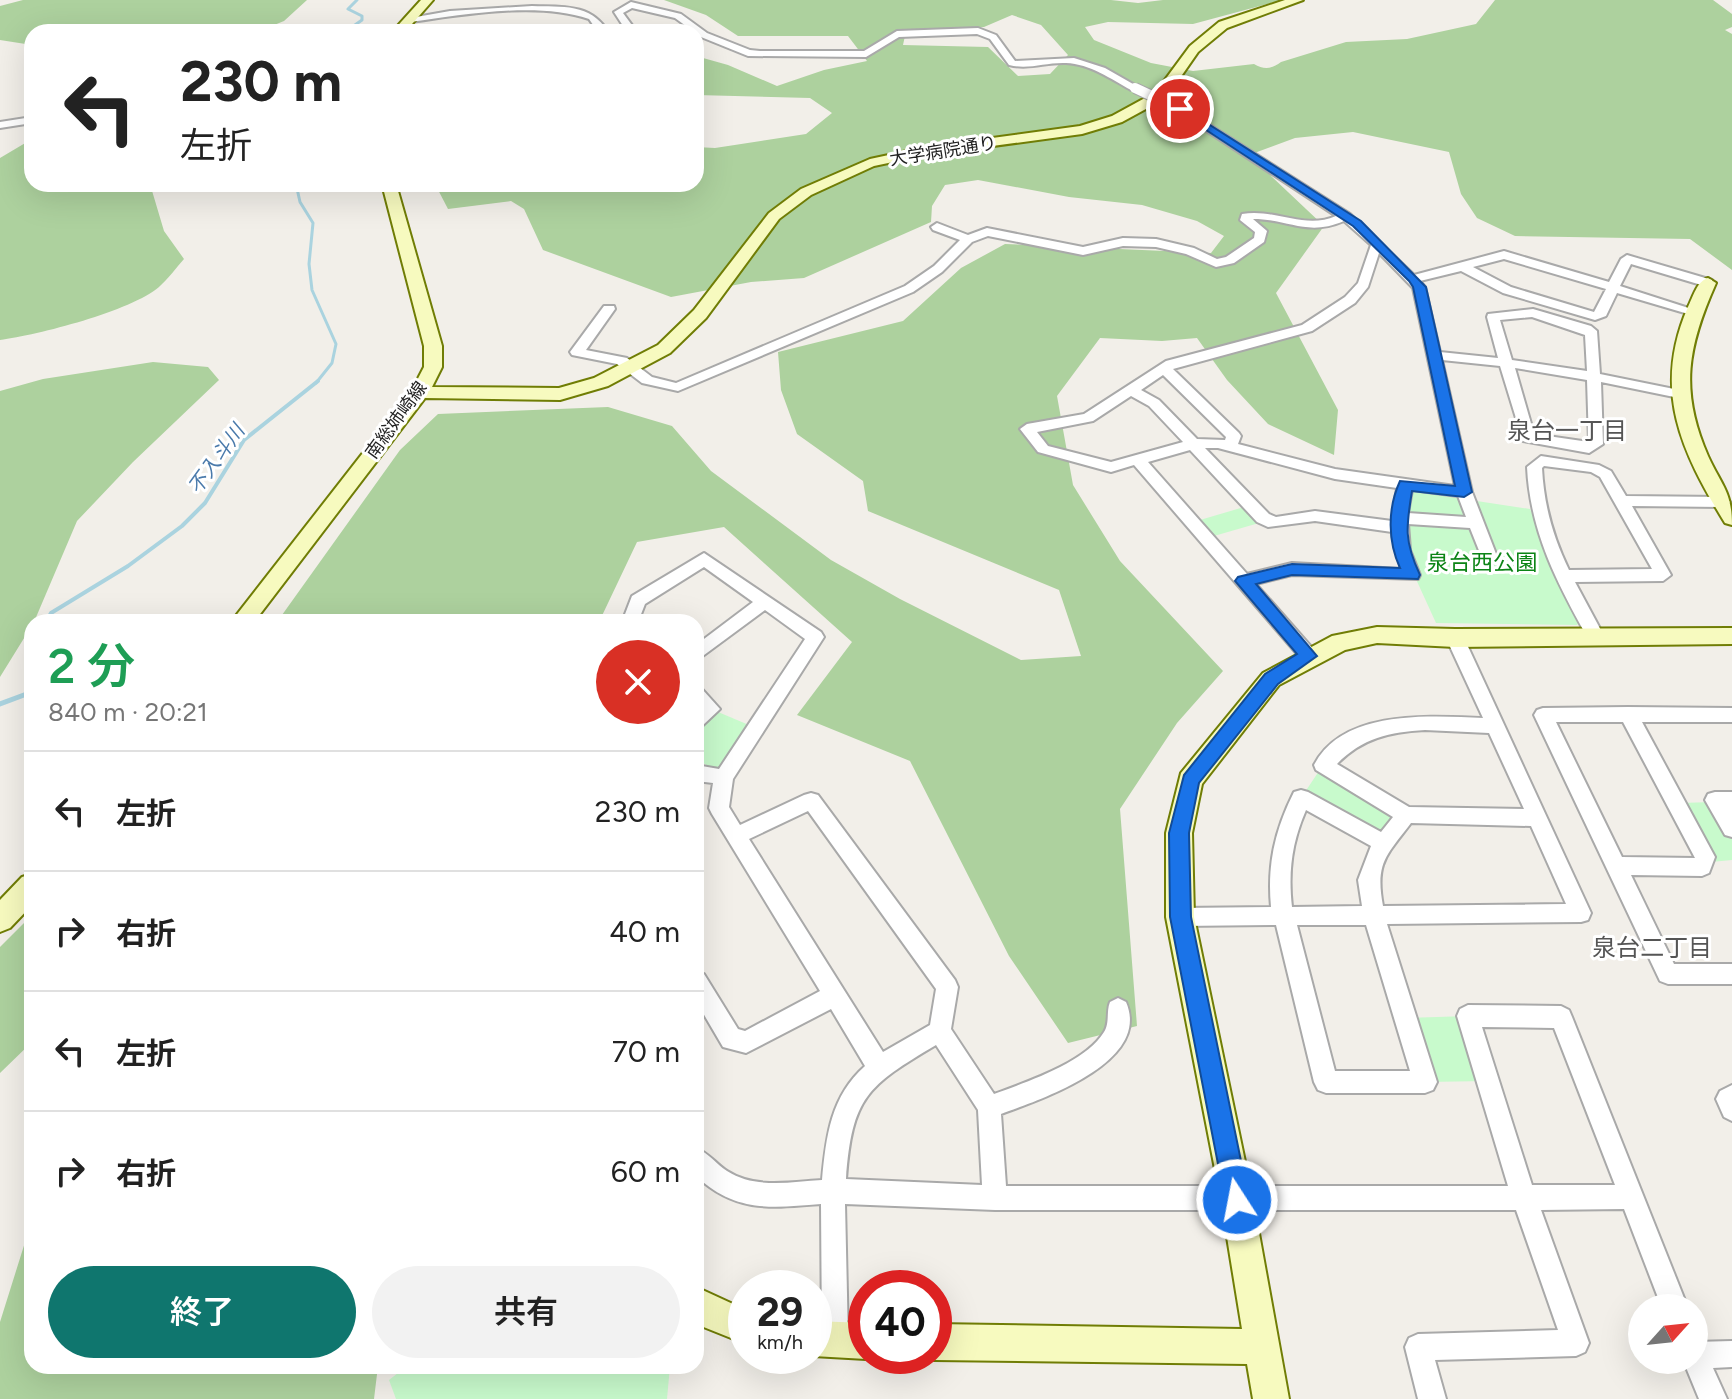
<!DOCTYPE html>
<html lang="ja">
<meta charset="utf-8">
<style>
:root{--surface:#fff;--page:#f2f2f2;--text:#222;--muted:#767676;--line:#e0e0e0;--accent:#0f766e}
body{margin:0;font-family:Figtree,"Noto Sans JP",sans-serif;background:var(--page);color:var(--text);height:100vh;display:flex;flex-direction:column;font-size:30px;white-space:nowrap}
*{box-sizing:border-box;margin:0}
p{font-size:26px;color:var(--muted)}
.icon{flex:none;width:44px;height:44px;fill:none;stroke:currentColor;stroke-width:2;stroke-linecap:round;stroke-linejoin:round}
.map{position:relative;flex:1;overflow:hidden}
.drawer{position:absolute;left:24px;top:614px;width:680px;height:760px;display:flex;flex-direction:column;background:var(--surface);border-radius:24px;box-shadow:0 8px 32px #0002}
.drawer>*{flex:none}
.top-card{position:absolute;left:24px;top:24px;width:680px;height:168px;border-radius:24px;box-shadow:0 8px 32px #0002;background:#fff;color:var(--text);overflow:hidden}
.needle{width:52px;rotate:63deg}
.controls{position:absolute;left:1628px;top:1294px;display:grid;gap:16px}
.controls a{display:grid;place-items:center;width:80px;height:80px;border-radius:50%;background:var(--surface);box-shadow:0 8px 32px #0002;font-size:40px}
.speed{position:absolute;left:728px;top:1270px;display:flex;gap:16px;font-size:40px;font-weight:700;text-align:center}
.speed>*{display:grid;place-content:center;width:104px;height:104px;border-radius:50%;background:var(--surface);box-shadow:0 8px 32px #0002;line-height:1}
.speed small{font-size:20px;font-weight:400}
.speed .limit{border:12px solid #d22;background:#fff;color:#111}
.pin{position:absolute;display:grid;place-items:center;width:68px;height:68px;color:#fff;margin:-34px;border:4px solid #fff;border-radius:50%;box-shadow:0 2px 8px #0007}
.me{position:absolute;width:88px;margin:-44px;rotate:349deg;stroke-linejoin:round;filter:drop-shadow(0 0 6px #0008)}
.turn{display:flex;align-items:center;gap:28px;height:168px;padding:0 24px;font-size:36px}
.turn .icon{width:104px;height:104px;stroke-width:2.5}
.turn b{display:block;font-size:56px;line-height:68px}
.round{display:grid;place-items:center;flex:none;width:84px;height:84px;border-radius:42px;background:var(--page)}
.overview{display:flex;align-items:center;justify-content:space-between;height:136px;padding:0 24px}
h1{font-size:48px;font-weight:600;line-height:60px;color:#1e9e55}
.cta{display:flex;gap:16px;margin-top:auto;padding:16px 24px}
.cta a{flex:1;height:92px;border-radius:48px;background:var(--accent);color:#fff;font-size:32px;font-weight:600;line-height:92px;text-align:center}
.cta a+a{background:var(--page);color:var(--text)}
ul{padding:0;list-style:none}
li{display:flex;align-items:center;gap:24px;height:120px;padding:0 24px;border-top:2px solid var(--line)}
li div{flex:1}
li b{display:block;font-size:30px}
li em{font-style:normal}
.map>svg:first-child{display:block}
.forest{fill:#add19e;fill-rule:evenodd}
.park{fill:#c8facc}
.lines{fill:none;stroke-linecap:round;stroke-linejoin:round}
.stream-far2{stroke:#aad3df;stroke-width:3}
.stream-far1{stroke:#aad3df;stroke-width:4}
.stream{stroke:#aad3df;stroke-width:5}
.street-casing{stroke:#a9a9a9;stroke-width:4}
.secondary-casing{stroke:#707d05;stroke-width:4}
.street{fill:#fff;fill-rule:evenodd}
.secondary{fill:#f7fabf;fill-rule:evenodd}
.street-bridge-casing{stroke:#a9a9a9;stroke-width:12;stroke-linecap:butt}
.street-bridge{stroke:#fff;stroke-width:10}
.route{fill:#1a73e8;stroke:#114b97;stroke-width:2}
.labels{text-anchor:middle;dominant-baseline:central;stroke-width:6;stroke-linejoin:round;paint-order:stroke}
.far-street-label{font-size:18px;fill:#222;stroke:#fff}
.far-water-label{font-size:20px;font-style:italic;fill:#4a7aab;stroke:#fff}
.park-label{font-size:22px;fill:#0c8416;stroke:#fff}
.neighbourhood-label{font-size:24px;fill:#555;stroke:#fff}
</style>
<div class="map">
<svg width="1732" height="1399" viewBox="0 0 1732 1399">
<rect width="100%" height="100%" fill="#f2efe9"/>
<path class="forest" d="M23 0H307L284 21 257 32H150L151 26 121 32H32V45L0 40V6Z
M664 0H1111L1138 3 1163 0H1282L1193 24 1108 22 1085 27 1094 40 1151 63 1193 71 1254 64C1264 70 1272 69 1281 62L1346 42 1407 39 1476 24 1495 0H1713L1732 14V27L1725 30 1732 34V270L1690 239 1515 236 1477 218 1461 194 1449 152 1353 132 1295 138 1249 155 1324 226 1276 293 1338 410 1334 455 1268 424 1227 380 1197 338 1162 341 1100 338 1057 396 1073 485 1120 561 1223 671 1177 723 1120 809 1137 1026 1068 1043 1009 956 910 761 797 715 852 642 724 527 637 542 599 622H277L400 450 438 414 608 407 672 426 711 471 831 560 900 599 1021 660 1081 656 1059 590 868 511 863 481 797 434 781 390 778 352 903 321 961 268 1005 244 1211 253 1224 236 1197 221 1142 205 1069 197 978 180 945 185 932 206 931 222 804 278 751 282 671 297 543 250 524 209 511 201 448 209 435 184H696V147L715 148 806 134 832 113 810 98 696 95V56L728 65 777 86 824 70 867 61 848 36H738L706 15ZM1012 15 1041 25 1068 55 1050 74 1018 76 988 47 903 45 906 31 984 27Z
M32 139V184H150L164 231 184 259C176 268 168 279 159 287 131 311 38 335 0 340V158Z
M153 362 208 367 219 380 133 462 77 521 34 622 0 677V391L43 379Z
M32 915V1042L0 1073V947Z
M32 1220V1366H378L374 1399H0V1322Z"/>
<path class="park" d="M1411 491 1530 509 1579 623 1577 625 1436 623 1415 577 1405 537Z
M1244 507 1259 523 1214 536 1200 520Z
M711 709 756 728 724 777 696 758V721Z
M1323 765 1406 815 1384 843 1301 798Z
M1713 802 1732 835V860L1711 862 1680 803Z
M1468 1016 1488 1081 1425 1082 1405 1018Z
M407 1366H670L667 1399H396L389 1380Z"/>
<g class="lines">
<path class="stream-far2" d="M345 32 362 20V16L348 9 357 0
M296 184 300 202 313 223 309 264 312 290 336 344 332 363 316 383"/>
<path class="stream-far1" d="M46 622 51 613 128 566 182 526 205 503 244 440 318 381"/>
<path class="stream" d="M0 704 32 692"/>
<g class="street-casing">
<path id="street" d="M631 2 681 14 707 33 750 50 760 51H864L897 31 978 28 996 35 1015 61 1074 58 1105 68 1140 88 1131 90C1111 79 1090 64 1066 63 1046 62 1029 70 1009 65L990 39 977 34 899 37 866 57 748 56 701 37 675 18 632 8 623 13 637 32H627L614 12Z
M532 6C561 7 591 3 608 32H598L589 19C537 1 463 15 410 22L405 19 450 11Z
M1180 106 1350 214 1414 275 1504 251 1609 282 1621 259 1627 255 1712 280V286L1708 287 1631 264 1620 286 1701 312 1695 316 1617 293 1606 316 1595 320 1503 293 1461 271 1420 281 1425 287 1440 352 1498 358 1487 317 1488 314 1533 309 1591 326 1597 331 1600 374 1679 390 1686 394 1679 398 1601 382 1603 444 1589 453 1523 441 1500 366 1442 360 1472 492 1498 559 1490 565 1484 563 1470 528 1408 524 1410 550 1420 575 1418 579 1292 575 1256 584 1315 651 1318 656 1315 661H1303L1134 465 1111 472 1038 452 1020 429 1027 424 1084 414 1166 361 1302 325 1345 297 1358 283 1371 245 1344 221C1307 237 1289 219 1253 219L1267 231 1264 242 1234 263 1216 267 1186 254 1156 247 1123 246 1083 255 988 236 972 242 942 272 913 292 678 391 642 383 617 364 572 355 570 352 604 306H614L615 309 586 350 627 358 652 377 676 383 905 286 934 266 960 240 933 230 931 227 937 223 968 235 987 228 1083 247 1123 238 1156 239 1194 248 1217 259 1226 257 1254 238 1255 232 1240 220 1242 214C1275 208 1304 230 1336 216L1176 111 1175 109ZM1379 253 1413 288 1455 486 1335 469 1238 444 1241 436 1239 433 1173 369 1312 331 1355 303 1368 287ZM1504 259 1606 289 1594 312 1511 287 1473 267ZM1532 317 1585 335 1587 371 1512 360 1500 320ZM1515 368 1587 380 1589 442 1534 434ZM1163 375 1226 437 1225 440 1197 439 1159 400 1141 390ZM1131 396 1149 406 1183 442 1111 462 1048 446 1037 432 1093 421ZM1205 448H1218L1335 479 1397 488 1392 521 1315 511 1276 517 1269 514ZM1190 450 1257 522 1268 527 1315 521 1392 532 1401 569 1292 563 1247 574 1148 462ZM1412 490 1458 496 1466 517 1408 513Z
M32 117V123L0 128V122Z
M1541 456 1599 465 1611 471 1626 496 1722 497 1730 502 1722 507 1632 506 1671 575 1663 581 1575 582 1604 636 1595 642 1589 640C1558 585 1530 532 1527 467ZM1544 466 1591 472 1600 477 1652 569 1569 570C1553 537 1544 506 1542 468Z
M704 553 821 632 824 637 733 779 729 807 740 825 804 795 811 793 818 795 955 980 958 987 951 1029 994 1094C1026 1082 1085 1063 1104 1032 1110 1023 1106 1011 1110 1002L1118 998 1126 1002C1152 1062 1042 1099 1001 1114L1006 1186H1508L1457 1016 1460 1009 1468 1005 1561 1006 1569 1010 1572 1017 1688 1308H1662L1624 1209 1541 1210 1589 1343 1585 1352 1576 1356 1435 1360 1446 1399H1418L1405 1347 1409 1338 1418 1334 1558 1330 1516 1210H995L845 1204 848 1340 844 1349 835 1353 826 1349 822 1340 821 1204C771 1208 736 1213 696 1176V1148C709 1153 716 1164 727 1171 755 1189 790 1182 822 1180 826 1136 831 1096 865 1066L831 1009 746 1053 723 1047 696 1001V971L704 974 738 1029 745 1031 820 991 712 814 709 808 713 783 696 781V765L719 769 805 639 765 610 696 661V645L753 602 704 567 645 604 638 622H622L632 596ZM808 811 936 989 930 1025 883 1052 749 839ZM1482 1027 1554 1028 1615 1185H1532ZM936 1045 978 1110 982 1185 846 1179C852 1097 867 1086 936 1045Z
M1455 632 1464 638 1591 913 1588 920 1581 922 1387 924 1437 1082 1433 1090 1425 1093H1326L1318 1090 1314 1082 1276 925 1180 926 1173 924 1170 917 1173 910 1180 908 1271 907C1267 864 1275 830 1294 792L1301 790 1308 792 1381 832 1393 817 1316 770 1314 765C1343 709 1430 716 1483 718L1446 638ZM1425 730 1489 733 1524 809 1409 807 1337 764C1362 738 1390 732 1425 730ZM1306 810 1371 846 1358 880 1362 906 1292 907C1288 871 1292 842 1306 810ZM1411 823 1531 826 1566 904 1383 906C1375 863 1386 856 1411 823ZM1297 925H1366L1410 1071H1335Z
M696 687 702 689 720 709 702 726 696 728V711L699 708 696 705Z
M1628 707 1732 708V722H1642L1715 857 1709 873 1702 876 1631 875 1674 964H1732V984H1668L1660 981 1534 715 1537 710 1543 708ZM1556 722H1623L1695 858 1622 857Z
M1715 792H1732V837L1725 835 1705 800 1708 794Z
M1732 1085V1121L1724 1117 1716 1099 1720 1091Z
M1732 1341V1367L1713 1368 1727 1399H1699L1683 1360H1694V1342Z"/>
</g>
<g class="secondary-casing">
<path id="secondary" d="M421 0H433L405 32H392Z
M1285 0H1303L1227 28 1198 52 1166 98 1122 122 1082 134 926 155 874 166 811 195 779 219 706 318 670 353 608 386 560 400 425 398 254 622H231L412 390 424 367V346L382 184H396L442 346V367L432 387 559 388 594 378 658 345 694 310 769 213 801 189 870 159 926 147 1080 126 1112 116 1156 92 1190 46 1219 22Z
M1708 278 1716 283C1688 346 1679 390 1708 456 1721 485 1732 491 1732 525L1725 523C1681 451 1652 390 1688 307 1693 297 1697 281 1708 278Z
M1377 627 1455 629 1732 628V644L1455 647 1377 643 1345 650 1279 685 1202 784 1192 833 1194 917 1253 1200 1289 1399H1253L1247 1364 934 1360 925 1356H934V1324L1242 1329 1221 1200 1166 917V833L1181 773 1263 673 1332 636Z
M32 874V905L10 928 0 932V900L22 877Z
M696 1287 746 1310V1344L696 1324Z
M814 1321 866 1323V1356H872L866 1359 813 1356Z"/>
</g>
<use href="#street" class="street"/>
<use href="#secondary" class="secondary"/>
<g class="street-bridge-casing">
<path id="street-bridge" d="M1135 88 1180 109"/>
</g>
<use href="#street-bridge" class="street-bridge"/>
</g>
<path class="route" d="M1180 106 1361 221 1426 287 1472 492 1464 497 1412 491C1406 527 1404 541 1420 575L1418 579 1292 575 1256 584 1317 656 1278 684 1199 783 1189 833 1191 917 1249 1200 1246 1209 1237 1212 1228 1209 1225 1200 1170 917 1169 833 1184 775 1265 674 1297 654 1235 581 1238 577 1292 564 1400 568C1388 542 1387 509 1400 481L1455 486 1413 287 1409 281 1353 226 1177 111 1175 109Z"/>
<g class="labels">
<g class="far-street-label">
<text transform="translate(943 151) rotate(-9)">大学病院通り</text>
<text transform="translate(396 420) rotate(-54)">南総姉崎線</text>
</g>
<g class="far-water-label">
<text transform="translate(216 459) rotate(-54)">不入斗川</text>
</g>
<g class="park-label">
<text x="1482" y="562">泉台西公園</text>
</g>
<g class="neighbourhood-label">
<text x="1567" y="430">泉台一丁目</text>
<text x="1652" y="947">泉台二丁目</text>
</g>
</g>
</svg>
<div class="controls">
<a><svg class="needle" viewBox="-14 -14 28 28"><path d="M0-13l5 13h-10z" fill="#e53935"/><path d="M0 13l5-13h-10z" fill="#767676"/></svg></a>
</div>
<div class="speed"><div>29<small>km/h</small></div><div class="limit">40</div></div>
<div class="pin" style="left:1180px;top:109px;background:#d93025"><svg class="icon" aria-label="arrive" viewBox="0 0 24 24"><path d="M6 21V4h12l-3 4 3 4H6"/></svg></div>
<svg class="me" style="left:1237px;top:1200px" viewBox="-20 -20 40 40"><circle r="17" fill="#1a73e8" stroke="#fff" stroke-width="3"/><path d="M0-11L8 9 0 5-8 9z" fill="#fff"/></svg>
<div class="top-card">
<div class="turn"><svg class="icon" aria-label="left" viewBox="0 0 24 24"><path d="M17 20v-9H6M10 6l-5 5 5 5"/></svg><div><b>230 m</b>左折</div></div>
</div>
<section class="drawer">
<div class="overview"><div><h1>2 分</h1><p>840 m · 20:21</p></div><a class="round" style="background:#d93025;color:#fff"><svg class="icon" aria-label="close" viewBox="0 0 24 24"><path d="M6 6l12 12M18 6L6 18"/></svg></a></div>
<ul>
<li><svg class="icon" aria-label="left" viewBox="0 0 24 24"><path d="M17 20v-9H6M10 6l-5 5 5 5"/></svg><div><b>左折</b></div><em>230 m</em></li>
<li><svg class="icon" aria-label="right" viewBox="0 0 24 24"><path d="M7 20v-9h11M14 6l5 5-5 5"/></svg><div><b>右折</b></div><em>40 m</em></li>
<li><svg class="icon" aria-label="left" viewBox="0 0 24 24"><path d="M17 20v-9H6M10 6l-5 5 5 5"/></svg><div><b>左折</b></div><em>70 m</em></li>
<li><svg class="icon" aria-label="right" viewBox="0 0 24 24"><path d="M7 20v-9h11M14 6l5 5-5 5"/></svg><div><b>右折</b></div><em>60 m</em></li>
</ul>
<div class="cta"><a>終了</a><a>共有</a></div>
</section>
</div>
